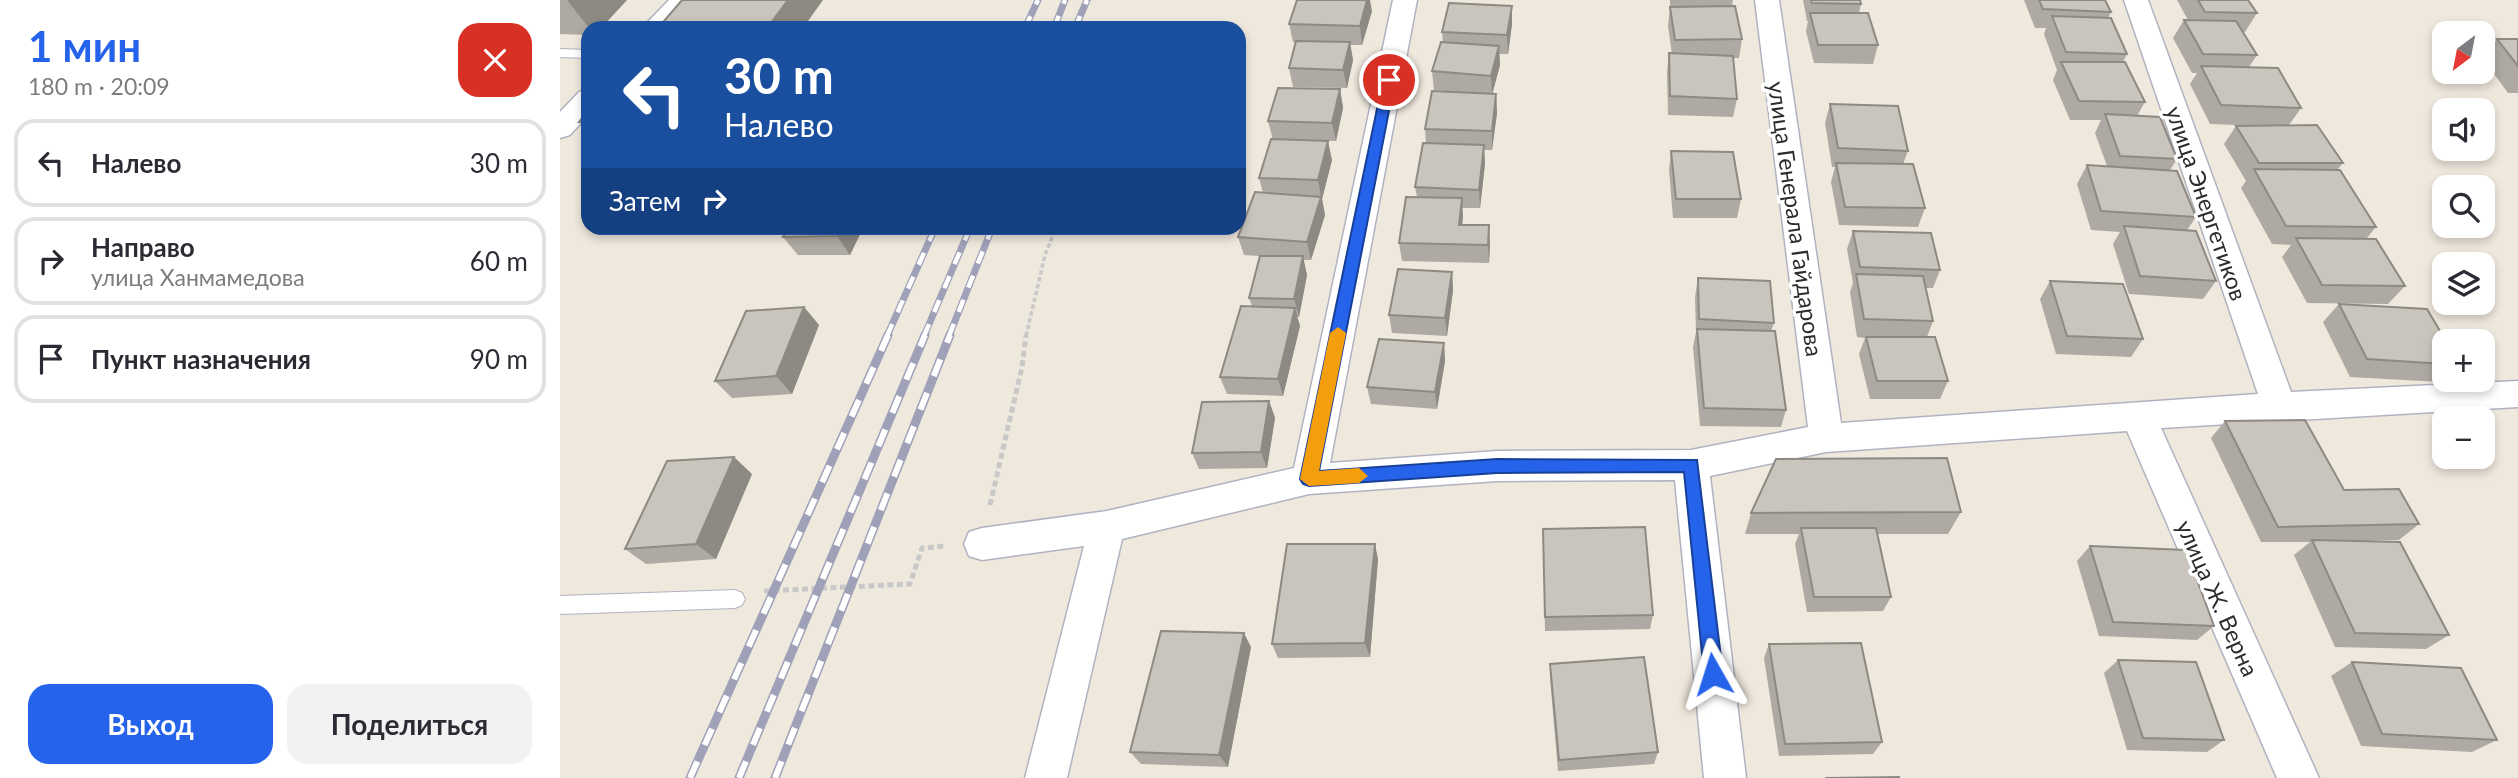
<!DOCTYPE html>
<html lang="ru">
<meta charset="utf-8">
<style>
:root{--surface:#fff;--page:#f2f2f3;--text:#2b2b33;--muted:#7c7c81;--line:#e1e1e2;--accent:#2563eb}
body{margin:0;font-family:Lato,sans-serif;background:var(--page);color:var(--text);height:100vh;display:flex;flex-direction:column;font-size:26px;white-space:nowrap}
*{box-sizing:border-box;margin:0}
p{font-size:23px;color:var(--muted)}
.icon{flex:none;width:38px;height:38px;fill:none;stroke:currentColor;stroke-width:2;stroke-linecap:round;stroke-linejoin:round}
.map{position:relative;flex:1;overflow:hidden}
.details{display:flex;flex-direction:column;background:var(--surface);width:560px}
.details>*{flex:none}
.guide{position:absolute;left:21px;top:21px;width:665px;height:214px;border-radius:21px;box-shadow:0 4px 10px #0003;background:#1a4fa0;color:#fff;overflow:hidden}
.needle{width:46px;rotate:212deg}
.controls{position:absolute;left:1872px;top:21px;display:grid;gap:14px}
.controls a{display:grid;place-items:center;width:63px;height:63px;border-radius:14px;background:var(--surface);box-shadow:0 4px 10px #0003;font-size:35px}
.pin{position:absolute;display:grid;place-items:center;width:60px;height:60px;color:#fff;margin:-30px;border:4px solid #fff;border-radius:50%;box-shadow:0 2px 7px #0007}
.me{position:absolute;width:77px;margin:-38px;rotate:354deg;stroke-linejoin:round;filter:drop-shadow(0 0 5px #0008)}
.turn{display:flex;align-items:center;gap:24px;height:147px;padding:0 28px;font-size:32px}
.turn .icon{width:91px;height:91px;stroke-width:2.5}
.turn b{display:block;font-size:49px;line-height:60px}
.then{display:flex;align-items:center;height:66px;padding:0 28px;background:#0003;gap:14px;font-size:26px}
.round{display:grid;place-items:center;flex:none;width:74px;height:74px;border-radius:21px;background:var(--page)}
.summary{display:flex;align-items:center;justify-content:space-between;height:119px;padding:0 28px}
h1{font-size:42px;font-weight:700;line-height:52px;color:var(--accent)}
.primary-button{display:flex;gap:14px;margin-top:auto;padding:14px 28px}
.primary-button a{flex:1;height:80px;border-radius:21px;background:var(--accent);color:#fff;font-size:28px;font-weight:700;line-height:80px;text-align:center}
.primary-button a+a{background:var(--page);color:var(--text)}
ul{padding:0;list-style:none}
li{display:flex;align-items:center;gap:21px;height:88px;margin:0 14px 10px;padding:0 14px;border:4px solid var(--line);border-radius:21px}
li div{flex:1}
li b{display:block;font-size:26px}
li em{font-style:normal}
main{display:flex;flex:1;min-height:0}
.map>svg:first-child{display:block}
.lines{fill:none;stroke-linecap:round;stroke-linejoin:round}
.service-casing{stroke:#b1b2c1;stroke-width:2}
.minor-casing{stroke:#b1b2c1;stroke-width:3}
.path-far1{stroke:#c8c8c8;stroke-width:3.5;stroke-dasharray:4.5 2.5;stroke-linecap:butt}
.path{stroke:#c8c8c8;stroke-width:5;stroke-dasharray:6 3.5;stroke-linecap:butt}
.service{fill:#fff;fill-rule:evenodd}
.minor{fill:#fff;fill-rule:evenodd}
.rail-far1-casing{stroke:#9ea1b8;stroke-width:7}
.rail-casing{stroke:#9ea1b8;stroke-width:9}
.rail-far1{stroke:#fff;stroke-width:4.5;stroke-dasharray:13;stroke-linecap:butt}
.rail{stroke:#fff;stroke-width:6;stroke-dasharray:18;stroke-linecap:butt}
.wall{fill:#aea9a2}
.shaded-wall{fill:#8d8a84}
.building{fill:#cac5bc;stroke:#8d8a84;stroke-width:2}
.route{fill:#2563eb;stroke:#184099;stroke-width:2}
.slow{fill:#f59e0b}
.labels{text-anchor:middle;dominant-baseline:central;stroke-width:7;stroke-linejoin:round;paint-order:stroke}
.street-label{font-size:23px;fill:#2c2c2c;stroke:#fff}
</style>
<main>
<section class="details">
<div class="summary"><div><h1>1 мин</h1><p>180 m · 20:09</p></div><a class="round" style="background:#d93025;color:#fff"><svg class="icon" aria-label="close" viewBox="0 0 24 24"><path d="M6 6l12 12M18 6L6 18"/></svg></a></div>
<ul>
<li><svg class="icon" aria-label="left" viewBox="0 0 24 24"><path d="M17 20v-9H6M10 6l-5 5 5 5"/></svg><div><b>Налево</b></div><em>30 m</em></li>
<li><svg class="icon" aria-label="right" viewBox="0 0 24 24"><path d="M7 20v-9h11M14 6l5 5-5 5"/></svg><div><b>Направо</b><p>улица Ханмамедова</p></div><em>60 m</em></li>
<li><svg class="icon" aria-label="arrive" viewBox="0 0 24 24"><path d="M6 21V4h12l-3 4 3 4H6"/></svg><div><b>Пункт назначения</b></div><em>90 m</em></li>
</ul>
<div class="primary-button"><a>Выход</a><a>Поделиться</a></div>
</section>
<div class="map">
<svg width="1958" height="778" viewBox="0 0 1958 778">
<rect width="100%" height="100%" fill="#efe8dd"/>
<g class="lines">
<g class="service-casing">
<path id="service" d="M0 49 28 50V58L0 57Z
M175 590 182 593 185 599 182 605 175 608 0 614V596Z"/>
</g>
<g class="minor-casing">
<path id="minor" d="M109 0H135L108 28H82Z
M833 0H857L770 463 937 451 1131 450 1248 427 1195 0H1219L1281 423 1698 394 1564 0H1588L1731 392 1958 381V407L1601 428 1759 778H1717L1567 431 1266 452 1150 476 1186 778H1144L1115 480 937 481 749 494 562 539 507 778H465L524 546 422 560 409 556 404 544 409 532 422 528 547 511 734 468Z
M28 90V115L10 135 0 138V112L19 92Z"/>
</g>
<path class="path-far1" d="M466 336 485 255 496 228"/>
<path class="path" d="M430 505 462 367 466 335
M204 591 350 584 362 548 386 546"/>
<use href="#service" class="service"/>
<use href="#minor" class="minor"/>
<g class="rail-far1-casing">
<path id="rail-far1" d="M465 28 478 0
M494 28 505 0
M515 28 527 0
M327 336 375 228
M364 336 410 228
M389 336 432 228"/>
</g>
<g class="rail-casing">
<path id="rail" d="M130 778 328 335
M179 778 365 335
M215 778 390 335"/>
</g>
<use href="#rail-far1" class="rail-far1"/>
<use href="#rail" class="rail"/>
</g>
<path class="wall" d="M0 0H67L41 28H28V35L0 34Z
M1110 0H1173L1172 6 1182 39 1179 58H1173L1177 99 1173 117 1108 115 1107 72 1109 53 1112 54 1108 26 1110 7Z
M1243 0H1300L1301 4 1299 13 1318 45 1313 64 1254 63 1246 31 1248 21H1247Z
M1464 0H1545L1551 12 1548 18 1567 54 1563 62 1585 102 1577 116 1617 159 1610 170 1636 217 1627 230 1656 281 1643 299 1569 294 1553 244 1560 232 1531 230 1517 184 1527 165 1547 166 1535 133 1541 120H1510L1493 80 1497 70 1484 34 1486 28H1475Z
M1617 0H1688L1697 13 1685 32H1683L1697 55 1689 67 1741 108 1729 125 1783 163 1777 170 1816 227 1806 239 1845 286 1828 304 1747 303 1722 257 1731 245 1712 244 1681 188 1686 181 1664 144 1676 126H1705L1650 124 1630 84 1637 73H1632L1613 38 1624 20H1628Z
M952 6V24L948 54H939L940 65 932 94H936L937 113 932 150H924L925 164 920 208H902V225L930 244 929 263 842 261 839 243 857 197 855 187 866 143 865 129 908 93 874 90 872 71 883 42 882 32Z
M812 11 802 45H790L793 60 787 88 733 87 729 68 735 43 733 42 729 24Z
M1937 39H1958V93H1948L1923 59V56Z
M780 89 783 108 776 141 730 140 772 160 762 199 765 215 751 260H743L747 275 739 317H737L740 326 723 396 667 394 660 377 692 306 689 298 699 256 684 255 678 237 703 193 699 178 713 140 708 121Z
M1270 104 1348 151 1343 164 1365 208 1358 227 1279 225 1271 182 1275 167H1272L1265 123Z
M28 111V132L19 122Z
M1111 151 1181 199 1177 218H1113L1109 170Z
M228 228H303L290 255H238L223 237Z
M1293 231 1380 270 1373 288H1366L1373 321 1367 337 1388 381 1380 399H1310L1299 354 1305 338 1297 337 1290 292 1293 283 1287 249Z
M892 272 893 290 887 336 832 333 829 315Z
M1138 278 1214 323 1211 331 1226 410 1221 427 1140 426 1133 347 1136 332 1135 297Z
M1490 281 1583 339 1571 357 1496 354 1480 299Z
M1779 304 1885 341V377L1880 382 1790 377 1763 322Z
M244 307 259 325 232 394 172 398 155 381Z
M884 343 885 361 877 409 811 404 807 387Z
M709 401 715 418 707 468 639 469 632 453Z
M1665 421 1784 490 1859 524 1839 540 1794 541 1889 635 1866 649 1775 647 1734 555 1750 542H1701L1651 438Z
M192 474 156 559 86 564 65 549Z
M1401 512 1388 534H1317L1331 597 1323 611 1247 612 1235 544 1239 534H1185L1191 513Z
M983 544 1093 615 1090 629 985 631Z
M1530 546 1654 626 1637 640 1539 636 1517 561Z
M818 559 810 657 718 658 712 644Z
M1209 644 1322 742 1313 754 1219 756 1204 658Z
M691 647 668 767 581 764 570 752Z
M1558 660 1664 740 1647 752 1567 750 1544 673Z
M1792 662 1937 740 1912 752 1801 746 1771 676Z
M990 664 1098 752 1094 764 998 771 990 678Z"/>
<path class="shaded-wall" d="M7 0H67L41 28H29Z
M228 0H263L243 28H207Z
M807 0H810L812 11 802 45 800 26Z
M952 6V24L948 54 947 35Z
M790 42 793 60 787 88 783 70Z
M939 46 940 65 932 95 931 76Z
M780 89 783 108 776 141 772 123Z
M936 94 937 113 932 150V131Z
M768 141 772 160 762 199 765 215 751 260 747 242 761 197 758 180Z
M924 145 925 164 920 208 919 190Z
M902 198 903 216 901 243 899 225Z
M929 225 930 244 929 263 928 245Z
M281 228H303L290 255 277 236Z
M743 256 747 275 739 317 734 299Z
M892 272 893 290 887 336 885 318Z
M244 307 259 325 232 394 216 376Z
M735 308 740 326 723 396 718 379Z
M884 343 885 361 877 409 875 392Z
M709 401 715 418 707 468 701 452Z
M174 457 192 474 156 559 136 544Z
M815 544 818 559 810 657 805 643Z
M684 633 691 647 668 767 659 755Z"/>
<path class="building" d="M122 0H228L207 28H98Z
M737 0H807L800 26 729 24Z
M1251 0H1300L1301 4 1252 3Z
M1479 0H1545L1551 12 1483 9Z
M1638 0H1688L1697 13 1645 12Z
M889 3 952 6 947 35 882 32Z
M1175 6 1182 39 1115 40 1110 7Z
M1250 13H1308L1318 45H1258Z
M1492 16 1551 18 1567 54 1506 52Z
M1624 20 1676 21 1697 55 1643 54Z
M1937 39H1958V66Z
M736 41 790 42 783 70 729 68Z
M881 42 939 46 931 76 872 71Z
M1109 53 1173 56 1177 99 1110 96Z
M1501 62H1565L1585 102 1519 101Z
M1641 66 1718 68 1741 108 1661 105Z
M718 88 780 89 772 123 708 121Z
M872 91 936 94 932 131 865 129Z
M1270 104 1338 106 1348 151 1278 148Z
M28 111V122H19Z
M1545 114 1600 117 1617 159 1560 156Z
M1757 125 1783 163H1699L1676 126Z
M711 139 768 141 758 180 699 178Z
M863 143 924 145 919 190 855 187Z
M1111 151 1173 152 1181 199H1116Z
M1276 163 1353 164 1365 208 1285 207Z
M1527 165 1617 171 1636 217 1541 211Z
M1694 169 1780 170 1816 227 1726 226Z
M695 192 761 197 747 242 678 237Z
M846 197 902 198 899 225H929L928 245 839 243Z
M1564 226 1636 231 1656 281 1580 276Z
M228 228H281L277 236 223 237Z
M1293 231 1371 233 1380 270 1300 267Z
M1736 238 1816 239 1845 286 1762 285Z
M700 256H743L734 299 689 298Z
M838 269 892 272 885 318 829 315Z
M1296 274 1363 276 1373 321 1304 319Z
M1138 278 1210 281 1214 323 1139 319Z
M1490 281 1563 284 1583 339 1507 336Z
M1779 304 1867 309 1886 341 1885 364 1807 359Z
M681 306 735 308 718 379 660 377Z
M244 307 216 376 155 381 186 311Z
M1137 329 1215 331 1226 410 1144 408Z
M1306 337H1375L1388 381H1317Z
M819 339 884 343 875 392 807 387Z
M709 401 701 452 632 453 642 402Z
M1745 420 1784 490 1839 489 1859 524 1718 527 1665 421Z
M174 457 136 544 65 549 107 461Z
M1387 458 1401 512 1191 513 1216 459Z
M1085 527 1093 615 985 617 983 529Z
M1241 528H1316L1331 597H1254Z
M1752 540 1840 542 1889 635 1795 633Z
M727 544H815L805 643 712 644Z
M1530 546 1626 550 1654 626 1553 622Z
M601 631 684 633 659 755 570 752Z
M1301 643 1322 742 1225 744 1209 644Z
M1084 657 1098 752 999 760 990 664Z
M1558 660 1636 662 1664 740 1583 738Z
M1792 662 1901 668 1937 740 1822 734Z
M1339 777V778H1265Z"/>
<path class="route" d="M829 76 835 80 759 471 937 459 1137 460 1163 674 1160 680 1153 683 1147 680 1144 674 1124 472 937 473 749 486 743 484 740 479 823 80Z"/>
<path class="slow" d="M778 327 786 333 759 471 799 468 808 476 799 483 749 486 740 479 770 333Z"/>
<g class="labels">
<g class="street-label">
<text transform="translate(1647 203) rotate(71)">улица Энергетиков</text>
<text transform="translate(1236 219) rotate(82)">улица Генерала Гайдарова</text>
<text transform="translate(1658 598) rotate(66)">улица Ж. Верна</text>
</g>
</g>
</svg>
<div class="controls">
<a><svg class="needle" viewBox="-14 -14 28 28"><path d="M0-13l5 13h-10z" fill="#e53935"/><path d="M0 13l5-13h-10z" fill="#7c7c81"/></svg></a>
<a><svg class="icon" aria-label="sound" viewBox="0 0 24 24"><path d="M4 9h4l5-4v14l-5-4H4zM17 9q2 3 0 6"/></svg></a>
<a><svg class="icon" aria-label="search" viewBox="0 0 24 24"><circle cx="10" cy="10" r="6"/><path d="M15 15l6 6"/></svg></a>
<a><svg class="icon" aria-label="layers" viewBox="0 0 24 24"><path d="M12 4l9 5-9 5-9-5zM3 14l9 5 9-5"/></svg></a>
<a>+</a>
<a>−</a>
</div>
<div class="pin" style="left:829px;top:80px;background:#d93025"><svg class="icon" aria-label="arrive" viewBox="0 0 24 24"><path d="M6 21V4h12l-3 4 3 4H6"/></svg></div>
<svg class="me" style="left:1153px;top:674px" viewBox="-20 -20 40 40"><path d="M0-17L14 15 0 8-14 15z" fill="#2563eb" stroke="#fff" stroke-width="4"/></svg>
<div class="guide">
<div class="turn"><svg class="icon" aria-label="left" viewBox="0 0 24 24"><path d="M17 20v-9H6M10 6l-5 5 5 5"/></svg><div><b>30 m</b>Налево</div></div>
<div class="then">Затем<svg class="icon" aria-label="right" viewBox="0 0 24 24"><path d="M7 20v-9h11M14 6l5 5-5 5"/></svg></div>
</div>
</div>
</main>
